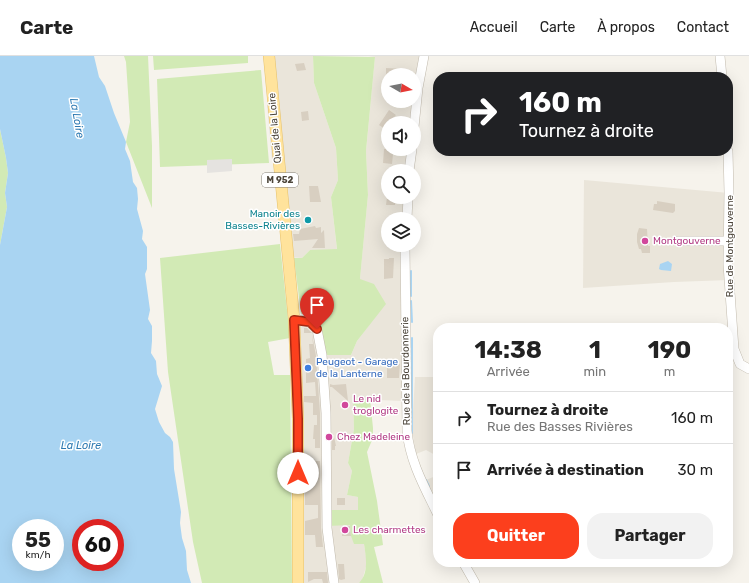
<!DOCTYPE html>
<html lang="fr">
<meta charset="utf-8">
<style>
:root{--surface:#fff;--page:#f2f2f2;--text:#222;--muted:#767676;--line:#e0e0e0;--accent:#fc3f1d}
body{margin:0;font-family:Rubik,sans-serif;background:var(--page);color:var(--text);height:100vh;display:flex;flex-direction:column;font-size:15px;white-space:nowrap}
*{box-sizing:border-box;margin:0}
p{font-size:13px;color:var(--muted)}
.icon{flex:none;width:22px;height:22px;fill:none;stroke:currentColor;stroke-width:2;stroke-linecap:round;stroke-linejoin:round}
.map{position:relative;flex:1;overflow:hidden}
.sheet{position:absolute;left:433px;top:267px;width:300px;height:244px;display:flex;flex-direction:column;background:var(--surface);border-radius:16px;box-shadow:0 4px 16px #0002}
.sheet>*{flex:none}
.banner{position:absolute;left:433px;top:16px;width:300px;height:84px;border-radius:16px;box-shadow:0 4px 16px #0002;background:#202124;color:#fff;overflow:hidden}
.needle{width:26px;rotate:99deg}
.buttons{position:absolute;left:381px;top:12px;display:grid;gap:8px}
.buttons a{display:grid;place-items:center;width:40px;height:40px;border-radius:50%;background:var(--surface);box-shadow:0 4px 16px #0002;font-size:20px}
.speed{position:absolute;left:12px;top:463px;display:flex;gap:8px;font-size:20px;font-weight:700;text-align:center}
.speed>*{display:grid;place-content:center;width:52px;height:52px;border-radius:50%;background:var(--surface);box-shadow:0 4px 16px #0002;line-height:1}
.speed small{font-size:10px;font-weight:400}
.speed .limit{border:6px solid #d22;background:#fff;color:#111}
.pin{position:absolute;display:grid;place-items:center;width:34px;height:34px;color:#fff;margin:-41px -17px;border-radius:50% 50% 50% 0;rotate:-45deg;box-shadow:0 0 4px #0007}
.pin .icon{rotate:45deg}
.me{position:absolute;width:44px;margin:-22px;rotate:0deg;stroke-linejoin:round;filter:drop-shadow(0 0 3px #0008)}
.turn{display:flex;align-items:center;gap:14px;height:84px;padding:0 20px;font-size:18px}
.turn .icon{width:52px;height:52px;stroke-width:2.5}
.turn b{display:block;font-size:28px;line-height:34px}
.eta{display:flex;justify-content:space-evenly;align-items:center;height:68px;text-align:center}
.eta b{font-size:24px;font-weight:700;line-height:28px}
.primary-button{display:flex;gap:8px;margin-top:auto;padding:8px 20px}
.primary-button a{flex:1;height:46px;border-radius:16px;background:var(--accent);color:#fff;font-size:16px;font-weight:700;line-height:46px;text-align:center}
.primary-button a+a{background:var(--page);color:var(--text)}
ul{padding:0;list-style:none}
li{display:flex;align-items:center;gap:12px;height:52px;padding:0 20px;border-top:1px solid var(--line)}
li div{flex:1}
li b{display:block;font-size:15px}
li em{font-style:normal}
header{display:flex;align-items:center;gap:24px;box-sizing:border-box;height:56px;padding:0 20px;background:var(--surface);border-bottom:1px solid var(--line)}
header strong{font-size:19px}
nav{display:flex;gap:22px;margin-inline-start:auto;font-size:14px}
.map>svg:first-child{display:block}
.residential{fill:#eae5da;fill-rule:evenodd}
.green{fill:#d2eab5}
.parking{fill:#e5e3e0}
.water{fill:#a9d4f2;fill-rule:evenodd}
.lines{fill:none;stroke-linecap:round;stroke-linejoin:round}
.stream{stroke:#a9d4f2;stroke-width:2}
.building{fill:#d8cfc1}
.minor-casing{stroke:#c2bbae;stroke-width:10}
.major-casing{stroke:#e6c16a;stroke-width:12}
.minor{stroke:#fff;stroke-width:9}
.major{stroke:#ffe39c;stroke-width:11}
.route-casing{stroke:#a42913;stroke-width:10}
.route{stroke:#fc3f1d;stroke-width:7}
.culture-dot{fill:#0f9aa8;stroke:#fff;stroke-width:1.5}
.hotel-dot{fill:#d1479c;stroke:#fff;stroke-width:1.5}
.shop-dot{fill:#3f7fe0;stroke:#fff;stroke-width:1.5}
.labels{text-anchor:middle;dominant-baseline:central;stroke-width:3;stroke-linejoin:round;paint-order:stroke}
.shield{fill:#fff;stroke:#817c74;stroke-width:1}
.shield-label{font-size:9px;font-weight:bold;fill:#4b4439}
.street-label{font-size:10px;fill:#4b4439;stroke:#fff}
.culture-label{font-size:10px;fill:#0d838f;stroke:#fff;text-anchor:end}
.hotel-label{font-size:10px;fill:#b23c85;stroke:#fff;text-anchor:start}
.shop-label{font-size:10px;fill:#366cbe;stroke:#fff;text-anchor:start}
.water-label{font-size:11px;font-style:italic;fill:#2e7ab2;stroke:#fff}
</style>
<header>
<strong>Carte</strong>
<nav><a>Accueil</a><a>Carte</a><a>À propos</a><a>Contact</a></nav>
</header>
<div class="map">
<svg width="749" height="527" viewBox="0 0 749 527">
<rect width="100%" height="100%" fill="#f6f3ec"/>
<path class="residential" d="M269 0H313L314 27 336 92 338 124 331 141 337 194H310L302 202 288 201Z
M368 0H421L412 67H388V93H410L407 115H388V141H405L404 163H388V189H402L404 345 353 343 354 373 348 407 352 415 347 439 358 441V454H327L350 469 351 480 364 488 367 507 362 525 359 527H298L294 263 310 266 351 299 357 285 369 269 360 223 368 139 366 95 375 1ZM388 19H414V45H388Z
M584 124 729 137V224L674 226 583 232Z
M415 321H438V399L437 400 426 394 416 398 412 374Z
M438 419V449L426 424Z"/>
<path class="green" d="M124 0H148L152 90V152L126 86 130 66 126 6Z
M153 0H248V7L154 14Z
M313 0 375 1 366 95 368 139 360 223 374 228 386 248 357 285 351 299H322L313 260 307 257 301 258 294 202H302L310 194 337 193 331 141 338 124 336 92 314 27Z
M261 14 269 107 160 111 157 23Z
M0 73 6 102 8 117 5 137 7 151 0 189Z
M280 188 290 282 268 286 274 319H290L292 527H202L193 486 168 316 160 202Z
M353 343H370L373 372V382L367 396 377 445 383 489 374 491 383 527H359C369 517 366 501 364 488H354L351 480 350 469 327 470V454H358V441L347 439 352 415 348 407 354 373Z"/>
<path class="parking" d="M269 47 275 104H272L267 48Z
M232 103V115L207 117V104Z"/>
<path class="water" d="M0 0H94L99 21 105 30 114 57 126 86 125 93 130 105 133 126 137 132 138 143 137 153 143 175 142 183 147 191V213L145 218 150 254 148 263 152 270V285L151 297 156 305 157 318 162 330 155 353 159 366 165 377 170 381 173 386 174 413 181 456 180 467 182 482 186 495 187 514 191 527H0V189L7 151 5 137 8 117 6 102 0 73ZM21 472H55V506H21ZM81 472H115V506H81Z
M668 205 672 208 671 215 661 214 659 213 660 208Z"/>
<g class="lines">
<path class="stream" d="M411 215V240
M411 245 412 266
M412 377V282
M426 424 429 430"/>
</g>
<path class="building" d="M304 7 306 14 297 15 295 8Z
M386 12 403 13 402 19H386Z
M389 54 396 59 389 67H388L385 73 379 69Z
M308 55 309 64 302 65 301 56Z
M384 93H396L395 98H393L392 108 383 107Z
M309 130H318L321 146H310Z
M387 141H395V149H386Z
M657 145 675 148V155L673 157 653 154 654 148H657Z
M315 170 316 172 321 171V177L324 174 325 192H312L318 183 294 185 293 178H299L300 173Z
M639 172 647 173 648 190H650V197H642L641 193H639L637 186V178Z
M389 202H394L393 222 384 223V203H389Z
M304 272H307L312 277H304Z
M312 279 316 300 320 357V392H315V383H313L314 369H317V359H313V347L304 346V340H316L315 326 306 327V303L310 302 309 288H313Z
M387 307 400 308 399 322H387Z
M330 328 333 329 346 328 348 345 332 331H330Z
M334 380 336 390H335V394H332V381Z
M315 405H320L321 472 323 491H316L315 479H305V465L318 462V449H305V426L315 425Z
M337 442H345V449H337Z
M350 470 351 480H342L343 471Z
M338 508H344L345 523 341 524 339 523Z
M308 516H327L328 527H323L322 523H314L308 526Z"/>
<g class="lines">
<g class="minor-casing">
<path id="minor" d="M720 0 722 21
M414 71 418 32 424 0
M728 95 729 137 728 208 734 293 740 308 749 313
M409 115 412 93
M407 163 408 141
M678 185H728
M405 189 407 375C410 406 425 432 438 459
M294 263 310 266 317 273 322 299 326 357 327 472 334 527
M463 506 475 527"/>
</g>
<g class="major-casing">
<path id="major" d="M269 0 294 263 298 363V527"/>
</g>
<use href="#minor" class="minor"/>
<use href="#major" class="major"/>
</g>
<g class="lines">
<g class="route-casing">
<path id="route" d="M298 417V363L294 264 310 266 317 273"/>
</g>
<use href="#route" class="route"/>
</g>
<circle class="culture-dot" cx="308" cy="164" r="4"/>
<g class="hotel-dot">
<circle cx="645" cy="185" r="4"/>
<circle cx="345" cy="349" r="4"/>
<circle cx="329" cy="381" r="4"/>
<circle cx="345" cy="474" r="4"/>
</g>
<circle class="shop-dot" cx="308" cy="312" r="4"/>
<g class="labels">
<rect class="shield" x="262" y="117" width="36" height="14" rx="3"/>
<g class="shield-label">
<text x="280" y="124">M 952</text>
</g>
<g class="street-label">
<text transform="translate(275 72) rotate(-95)">Quai de la Loire</text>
<text transform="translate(730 190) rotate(-90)">Rue de Montgouverne</text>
<text transform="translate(406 315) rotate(-91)">Rue de la Bourdonnerie</text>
</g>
<g class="culture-label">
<text x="300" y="158">Manoir des<tspan x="300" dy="12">Basses-Rivières</tspan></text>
</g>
<g class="hotel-label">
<text x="653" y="185">Montgouverne</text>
<text x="353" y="343">Le nid<tspan x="353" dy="12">troglogite</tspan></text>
<text x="337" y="381">Chez Madeleine</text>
<text x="353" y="474">Les charmettes</text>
</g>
<g class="shop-label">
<text x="316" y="306">Peugeot - Garage<tspan x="316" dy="12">de la Lanterne</tspan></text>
</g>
<g class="water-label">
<text transform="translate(77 62) rotate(80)">La Loire</text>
<text x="81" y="389">La Loire</text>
</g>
</g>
</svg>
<div class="buttons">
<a><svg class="needle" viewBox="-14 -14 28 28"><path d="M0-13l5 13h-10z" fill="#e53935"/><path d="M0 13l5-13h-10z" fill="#767676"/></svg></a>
<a><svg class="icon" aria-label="sound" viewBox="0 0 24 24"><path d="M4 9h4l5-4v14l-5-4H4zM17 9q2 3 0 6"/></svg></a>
<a><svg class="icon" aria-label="search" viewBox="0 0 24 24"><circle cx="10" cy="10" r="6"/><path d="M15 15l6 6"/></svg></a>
<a><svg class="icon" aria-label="layers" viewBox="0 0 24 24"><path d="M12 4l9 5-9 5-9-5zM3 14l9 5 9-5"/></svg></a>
</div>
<div class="speed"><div>55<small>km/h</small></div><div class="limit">60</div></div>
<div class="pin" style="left:317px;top:273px;background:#d93025"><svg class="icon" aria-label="arrive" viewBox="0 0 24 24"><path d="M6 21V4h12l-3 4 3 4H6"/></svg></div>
<svg class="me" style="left:298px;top:417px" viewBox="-20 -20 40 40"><circle r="19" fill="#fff"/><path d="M0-13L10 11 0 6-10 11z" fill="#fc3f1d"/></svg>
<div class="banner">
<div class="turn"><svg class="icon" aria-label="right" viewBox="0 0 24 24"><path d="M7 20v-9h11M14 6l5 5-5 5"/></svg><div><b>160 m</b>Tournez à droite</div></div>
</div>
<section class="sheet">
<div class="eta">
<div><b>14:38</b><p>Arrivée</p></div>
<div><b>1</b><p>min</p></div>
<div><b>190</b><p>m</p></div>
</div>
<ul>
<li><svg class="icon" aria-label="right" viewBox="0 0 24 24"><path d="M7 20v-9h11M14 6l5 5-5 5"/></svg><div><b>Tournez à droite</b><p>Rue des Basses Rivières</p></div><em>160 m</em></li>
<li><svg class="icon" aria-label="arrive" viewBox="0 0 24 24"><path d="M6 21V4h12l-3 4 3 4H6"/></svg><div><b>Arrivée à destination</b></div><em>30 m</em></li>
</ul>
<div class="primary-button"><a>Quitter</a><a>Partager</a></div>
</section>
</div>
